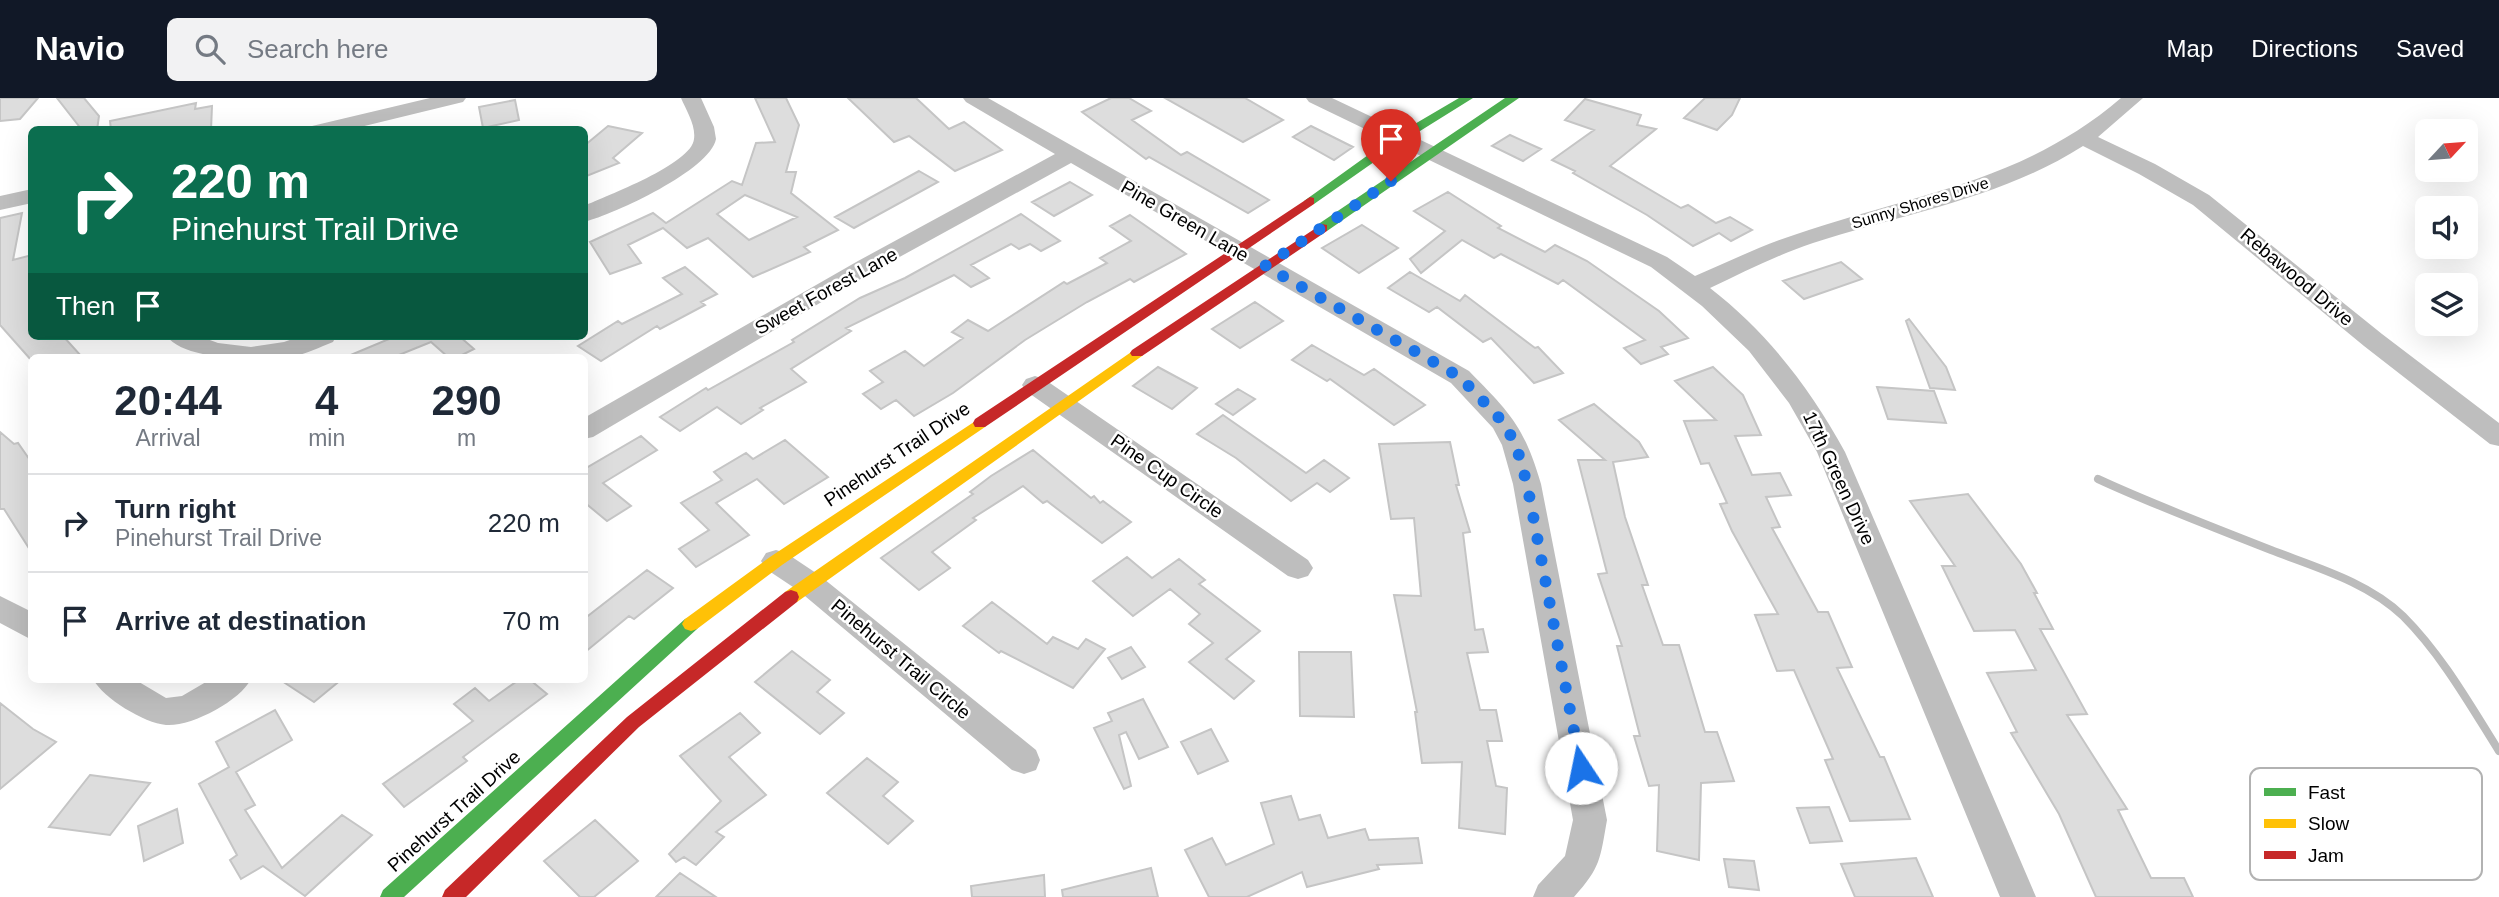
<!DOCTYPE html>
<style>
:root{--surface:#fff;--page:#f2f2f3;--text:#1f2937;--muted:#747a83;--line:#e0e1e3;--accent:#111827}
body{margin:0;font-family:Arial,sans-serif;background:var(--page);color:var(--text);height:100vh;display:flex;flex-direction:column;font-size:26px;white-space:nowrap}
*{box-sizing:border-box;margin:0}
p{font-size:23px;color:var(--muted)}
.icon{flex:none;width:38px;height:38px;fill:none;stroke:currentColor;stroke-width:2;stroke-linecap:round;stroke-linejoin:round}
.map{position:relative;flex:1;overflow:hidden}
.sheet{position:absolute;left:28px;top:256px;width:560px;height:329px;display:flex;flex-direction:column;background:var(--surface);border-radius:10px;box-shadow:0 7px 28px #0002}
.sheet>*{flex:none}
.top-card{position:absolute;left:28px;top:28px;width:560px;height:214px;border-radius:10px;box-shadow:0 7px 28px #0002;background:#0b6e4f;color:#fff;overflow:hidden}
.needle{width:46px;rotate:64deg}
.fabs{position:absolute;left:2415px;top:21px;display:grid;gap:14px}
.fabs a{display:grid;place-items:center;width:63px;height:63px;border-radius:10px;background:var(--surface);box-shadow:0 7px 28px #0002;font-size:35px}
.pin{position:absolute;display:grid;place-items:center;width:60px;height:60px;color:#fff;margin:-72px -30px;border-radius:50% 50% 50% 0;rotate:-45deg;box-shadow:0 0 7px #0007}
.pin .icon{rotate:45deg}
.me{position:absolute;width:77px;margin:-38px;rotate:349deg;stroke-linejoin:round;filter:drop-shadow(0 0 5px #0008)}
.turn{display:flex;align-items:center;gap:24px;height:147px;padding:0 28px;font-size:32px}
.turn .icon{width:91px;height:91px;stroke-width:2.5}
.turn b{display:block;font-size:49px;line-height:60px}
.then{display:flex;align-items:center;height:66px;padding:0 28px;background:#0003;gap:14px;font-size:26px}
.eta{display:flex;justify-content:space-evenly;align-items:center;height:119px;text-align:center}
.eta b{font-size:42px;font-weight:600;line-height:49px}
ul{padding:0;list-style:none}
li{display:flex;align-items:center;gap:21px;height:98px;padding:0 28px;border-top:2px solid var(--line)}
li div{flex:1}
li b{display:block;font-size:26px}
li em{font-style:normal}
header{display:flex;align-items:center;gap:42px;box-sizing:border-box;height:98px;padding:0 35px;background:var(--accent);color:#fff}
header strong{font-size:33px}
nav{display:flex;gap:38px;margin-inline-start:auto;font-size:24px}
.search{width:490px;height:63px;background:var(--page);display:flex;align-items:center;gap:18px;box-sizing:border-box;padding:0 24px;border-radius:10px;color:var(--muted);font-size:26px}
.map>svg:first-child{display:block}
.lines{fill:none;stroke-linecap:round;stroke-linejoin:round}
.stream{stroke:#bcbcbc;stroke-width:8}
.building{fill:#ddd;stroke:#c5c5c5;stroke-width:2;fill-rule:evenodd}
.street{fill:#bebebe;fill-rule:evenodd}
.fast{fill:#4caf50;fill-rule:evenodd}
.slow{fill:#ffc107;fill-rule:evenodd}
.jam{fill:#c62828;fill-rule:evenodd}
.route{stroke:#1a73e8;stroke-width:12;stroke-dasharray:0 21.6}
.labels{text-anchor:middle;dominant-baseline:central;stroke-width:5;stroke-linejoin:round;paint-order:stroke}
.far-street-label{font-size:16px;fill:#000;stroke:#fff}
.street-label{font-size:19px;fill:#000;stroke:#fff}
.key{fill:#fff;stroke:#b2b2b2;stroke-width:2}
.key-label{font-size:19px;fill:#000}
</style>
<header>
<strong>Navio</strong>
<div class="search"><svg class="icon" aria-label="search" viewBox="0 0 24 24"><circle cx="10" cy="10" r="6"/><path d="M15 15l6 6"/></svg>Search here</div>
<nav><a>Map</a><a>Directions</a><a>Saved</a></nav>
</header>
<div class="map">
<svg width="2499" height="799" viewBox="0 0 2499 799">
<rect width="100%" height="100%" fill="#fff"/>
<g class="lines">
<path class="stream" d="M2098 381C2154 407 2213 429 2271 452 2315 469 2368 484 2403 518 2442 557 2470 607 2499 653"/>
</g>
<path class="building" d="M0 0H38L20 21 0 23Z
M57 0H84L99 18 97 32H82Z
M755 0H786L799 27 786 74H796L791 95 838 132 804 149 810 154 753 179 708 140 687 150 663 130 628 147 641 165 610 176 590 144 653 115 666 125 732 83 742 87 756 45 775 44ZM745 97 797 119 749 142 717 116Z
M848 0H916L949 31 964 24 1002 52 955 73 909 38 894 44Z
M1111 0H1129L1151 13 1132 22 1181 57 1187 54 1269 102 1248 115 1149 59 1146 61 1082 14Z
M1165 0H1245L1283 22 1243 44Z
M1705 0H1740L1732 17 1717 32 1684 20Z
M1585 1 1641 17 1637 27 1656 31 1610 68 1681 110 1688 107 1716 125 1730 119 1752 132 1731 143 1719 135 1693 148 1647 117 1573 75 1575 73 1552 62 1594 32 1565 22Z
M515 2 519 22 483 30 479 9Z
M196 5 195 11 212 8 211 32H111L110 23Z
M608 28 642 35 613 60 619 65 584 79V48Z
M1311 28 1353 49 1334 62 1293 39Z
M1510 37 1541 51 1523 63 1492 48Z
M919 73 938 84 854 130 835 119Z
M1070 84 1092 97 1054 118 1032 104Z
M1448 94 1501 128 1498 130 1545 154 1555 147 1587 163 1659 213 1688 240 1661 249 1668 256 1641 266 1624 250 1645 242 1563 182 1558 186 1501 156 1494 160 1462 142 1421 175 1410 161 1445 133 1414 113Z
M22 115 13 162 32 157V238H63L82 259H32V263L0 227V120Z
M1021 116 1060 143 1041 153 1030 146 1019 151 1011 146 971 167 989 180 971 189 954 177 846 230 851 233 791 271 806 284 760 310 763 312 741 326 717 309 680 333 660 319 706 290 708 292 794 244 792 242 860 200 905 180Z
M1130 117 1186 156 1134 184 1130 181 1087 204 1025 242 953 295 914 318 896 302 881 311 863 296 883 284 870 273 905 253 924 268 963 240 952 234 968 222 988 233 1064 184 1067 186 1107 165 1100 160 1131 143 1110 128Z
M1362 127 1398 150 1359 175 1322 150Z
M1841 164 1862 181 1804 201 1783 183Z
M685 169 717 196 701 204 705 207 660 231 657 228 601 263 578 248 618 223 622 226 682 196 663 180Z
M1410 174 1460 203 1465 197 1535 250 1538 249 1563 275 1534 285 1491 240 1483 244 1437 209 1429 214 1388 190Z
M1255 204 1283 223 1240 250 1212 231Z
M1909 221 1946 269 1955 292 1930 290 1906 223Z
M396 238H459L474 251 458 259H448L431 244 394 259H346Z
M1312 247 1364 277 1374 271 1425 307 1394 327 1330 281 1327 283 1292 262Z
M1158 269 1197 290 1172 311 1133 288Z
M1713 269 1743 297 1761 337 1735 338 1752 377 1780 375 1791 397 1766 399 1780 429 1772 430 1818 514H1828L1852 569 1837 570 1880 659H1884L1910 721 1850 723 1825 662 1833 661 1794 572 1777 573 1755 517 1778 516 1732 433 1720 406 1727 405 1709 365 1701 366 1684 323 1716 322 1675 283Z
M1877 289 1934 293 1946 325 1888 321Z
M1238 291 1255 301 1233 317 1216 306Z
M1594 306 1639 344 1648 359 1613 364 1625 419 1648 487H1642L1663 547H1679L1705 634H1717L1734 683 1701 685 1699 762 1657 753 1659 687 1649 688 1634 638H1640L1617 548H1622L1598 476 1607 475 1578 362H1605L1559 322Z
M1223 317 1306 375 1324 362 1349 380 1330 394 1317 385 1291 403 1236 360 1197 336Z
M0 334 14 346 18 345 32 365V455L4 411H0Z
M641 338 657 352 603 385 631 408 607 423 584 404V369L586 370Z
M785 342 828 379 784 406 757 381 716 405 749 437 696 469 679 451 709 432 681 405 722 382 714 374 746 355 753 361Z
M1450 344 1459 387H1456L1470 434 1463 435 1475 532 1483 531 1488 554 1467 555 1480 612H1496L1502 643H1487L1496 688 1507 690 1505 736 1459 730 1462 664 1422 665 1415 614H1417L1394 497 1421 498 1414 420 1391 421 1379 346Z
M1033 352 1091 400 1094 398 1100 405 1103 403 1131 424 1102 445 1047 403 1043 405 1023 388 973 420 976 422 932 454 950 470 919 492 881 460 973 396 970 394 991 378Z
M1968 396 2021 466 2037 495H2034L2053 531H2040L2087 616 2067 617 2127 711 2118 712 2151 780H2184L2193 799H2096L2059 716 2011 635 2017 634 1987 575 2036 572 2015 532 1974 533 1942 468H1955L1910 403Z
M1127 459 1152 480 1179 461 1205 482 1199 486 1260 533 1226 561 1254 583 1234 601 1189 564 1213 545 1189 526 1200 516 1170 491 1133 518 1093 483Z
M647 472 673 490 634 521 629 518 584 555V521Z
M992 504 1047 546 1053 539 1078 551 1086 541 1105 551 1073 590 1001 553 999 555 963 528Z
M1131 549 1145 569 1122 581 1108 560Z
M792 553 830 582 817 594 844 615 820 636 755 584Z
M1299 554H1351L1354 619 1300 618Z
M279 581H342L314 604Z
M520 581H529L547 596 463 659 467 663 404 709 383 686 473 623 454 606 475 590 489 603Z
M1143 601 1168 649 1139 661 1126 634 1119 637 1131 688 1124 691 1094 630 1112 623 1108 615Z
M0 605 33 631 56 644 0 691Z
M275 612 292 642 236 674 255 707 245 712 282 770 342 717 372 737 305 798 263 768 241 781 230 762 237 757 199 686 229 669 216 644Z
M740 615 760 635 729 659 766 697 716 734 724 739 696 767 684 759 676 764 669 756 721 703 680 658Z
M1211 631 1228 663 1198 676 1181 644Z
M867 660 898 684 883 698 913 723 888 746 827 695Z
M90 677 150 685 110 737 49 729Z
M1291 698 1299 722 1320 717 1328 740 1365 731 1369 742 1418 740 1422 765 1377 767 1379 771 1307 789 1302 774 1247 799H1209L1185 752 1212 740 1226 767 1274 746 1261 705Z
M1829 709 1842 743 1810 745 1797 710Z
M177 711 183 745 144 763 138 728Z
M595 722 638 763 594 799H580L544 763Z
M1916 760 1933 799H1855L1841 766Z
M1724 761 1754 763 1759 792 1729 789Z
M1151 770 1158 799H1063L1062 792Z
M680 775 716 799H656Z
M1044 777 1045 799H972L971 788Z"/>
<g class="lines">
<path class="street" d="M430 0H466L463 4 348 32H309L312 28Z
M681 0H701L714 29 716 41C710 72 615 116 584 124V108C606 98 692 66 694 41 696 27 686 12 681 0Z
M963 0H988L1469 273C1510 315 1524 328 1541 386L1607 722C1600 761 1601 769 1574 799H1533L1538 787 1565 758 1573 722 1513 386 1502 347 1493 330 1451 285 1071 65 874 173 593 339 584 341V320L858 163 1055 56 966 4Z
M1306 0H1332L1667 159 1695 178C1728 164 1760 148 1794 137 1912 96 2022 85 2121 0H2143L2098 39 2155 66 2209 97 2382 236 2499 325V348L2490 346 2364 248 2193 107 2139 76 2083 48C2002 100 1903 116 1813 145 1777 157 1744 174 1710 190 1767 234 1810 290 1845 354L2036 799H2000L1817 354 1789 305 1749 253 1702 208 1651 169 1309 4Z
M32 91V105L0 112V98Z
M167 238H199L218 245 251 249 284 244 301 238H336L333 244C320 249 306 256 292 259 264 263 183 263 167 238Z
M1035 278 1044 281 1308 462 1313 470 1308 478 1298 481 1288 478 1026 293 1022 287 1026 281Z
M776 452 786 455 819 477 1036 652 1040 662 1036 672 1024 676 1012 672 799 493 766 471 761 463 766 455Z
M0 498 32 514V542L0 525Z
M93 581H134L166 600 182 598 211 581H251C240 603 191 629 166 627 144 625 103 600 93 581Z"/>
<path class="fast" d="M1459 0H1473L1404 43 1314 106H1306L1304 103 1396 37Z
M1505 0H1519L1327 133H1317V127Z
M691 519 697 521 700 526 697 531 404 799H380L383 792 685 521Z"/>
<path class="slow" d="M1137 250 1144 255 1142 258 797 504H785L783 499 785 494Z
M980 320 987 325 985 329 782 467 697 531 691 533 685 531 682 526 685 521 770 459Z"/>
<path class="jam" d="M1310 99 1314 100V106L985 329H975L973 325 975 321Z
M1322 126 1327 127V133L1142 258H1132L1130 255 1132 252Z
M791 492 797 494 799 499 797 504 639 629 466 799H442L445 792 627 619 785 494Z"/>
</g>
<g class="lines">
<path class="route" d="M1391 83 1265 168 1460 279 1503 324 1516 347 1527 386 1581 670"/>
</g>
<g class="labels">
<g class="far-street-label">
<text transform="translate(1920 105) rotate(-17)">Sunny Shores Drive</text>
</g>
<g class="street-label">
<text transform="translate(1185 123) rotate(30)">Pine Green Lane</text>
<text transform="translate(2297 179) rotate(40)">Rebawood Drive</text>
<text transform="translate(826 193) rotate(-29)">Sweet Forest Lane</text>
<text transform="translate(897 356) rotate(-34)">Pinehurst Trail Drive</text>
<text transform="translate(1167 378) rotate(35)">Pine Cup Circle</text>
<text transform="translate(1839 380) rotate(65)">17th Green Drive</text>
<text transform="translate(901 561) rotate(40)">Pinehurst Trail Circle</text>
<text transform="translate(454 713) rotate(-42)">Pinehurst Trail Drive</text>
</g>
</g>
<rect x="2250" y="670" width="232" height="112" rx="10" class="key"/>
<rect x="2264" y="690" width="32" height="8" fill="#4caf50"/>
<rect x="2264" y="721" width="32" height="9" fill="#ffc107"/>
<rect x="2264" y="753" width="32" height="8" fill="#c62828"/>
<g class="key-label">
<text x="2308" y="701">Fast</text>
<text x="2308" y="732">Slow</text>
<text x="2308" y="764">Jam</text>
</g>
</svg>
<div class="fabs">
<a><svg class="needle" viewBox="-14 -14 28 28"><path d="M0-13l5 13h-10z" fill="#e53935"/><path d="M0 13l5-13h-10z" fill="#747a83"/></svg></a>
<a><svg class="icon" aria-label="sound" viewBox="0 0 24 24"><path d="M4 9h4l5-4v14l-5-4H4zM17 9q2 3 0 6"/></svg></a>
<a><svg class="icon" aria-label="layers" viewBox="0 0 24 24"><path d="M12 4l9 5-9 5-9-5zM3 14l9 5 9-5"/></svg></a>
</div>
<div class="pin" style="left:1391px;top:83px;background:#d93025"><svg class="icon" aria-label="arrive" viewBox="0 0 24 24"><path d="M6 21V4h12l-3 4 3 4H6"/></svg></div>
<svg class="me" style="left:1581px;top:670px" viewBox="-20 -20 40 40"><circle r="19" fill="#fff"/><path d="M0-13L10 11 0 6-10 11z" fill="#1a73e8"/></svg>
<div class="top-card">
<div class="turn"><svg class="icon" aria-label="right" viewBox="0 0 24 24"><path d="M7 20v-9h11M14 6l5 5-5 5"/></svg><div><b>220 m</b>Pinehurst Trail Drive</div></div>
<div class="then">Then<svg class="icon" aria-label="arrive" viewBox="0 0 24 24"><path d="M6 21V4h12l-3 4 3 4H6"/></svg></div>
</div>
<section class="sheet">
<div class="eta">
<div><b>20:44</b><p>Arrival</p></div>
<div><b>4</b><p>min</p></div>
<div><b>290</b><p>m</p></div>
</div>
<ul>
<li><svg class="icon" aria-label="right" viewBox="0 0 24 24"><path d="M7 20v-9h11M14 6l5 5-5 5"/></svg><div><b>Turn right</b><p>Pinehurst Trail Drive</p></div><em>220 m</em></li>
<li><svg class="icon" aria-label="arrive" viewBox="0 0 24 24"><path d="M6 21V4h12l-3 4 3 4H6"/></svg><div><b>Arrive at destination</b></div><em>70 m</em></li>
</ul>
</section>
</div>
